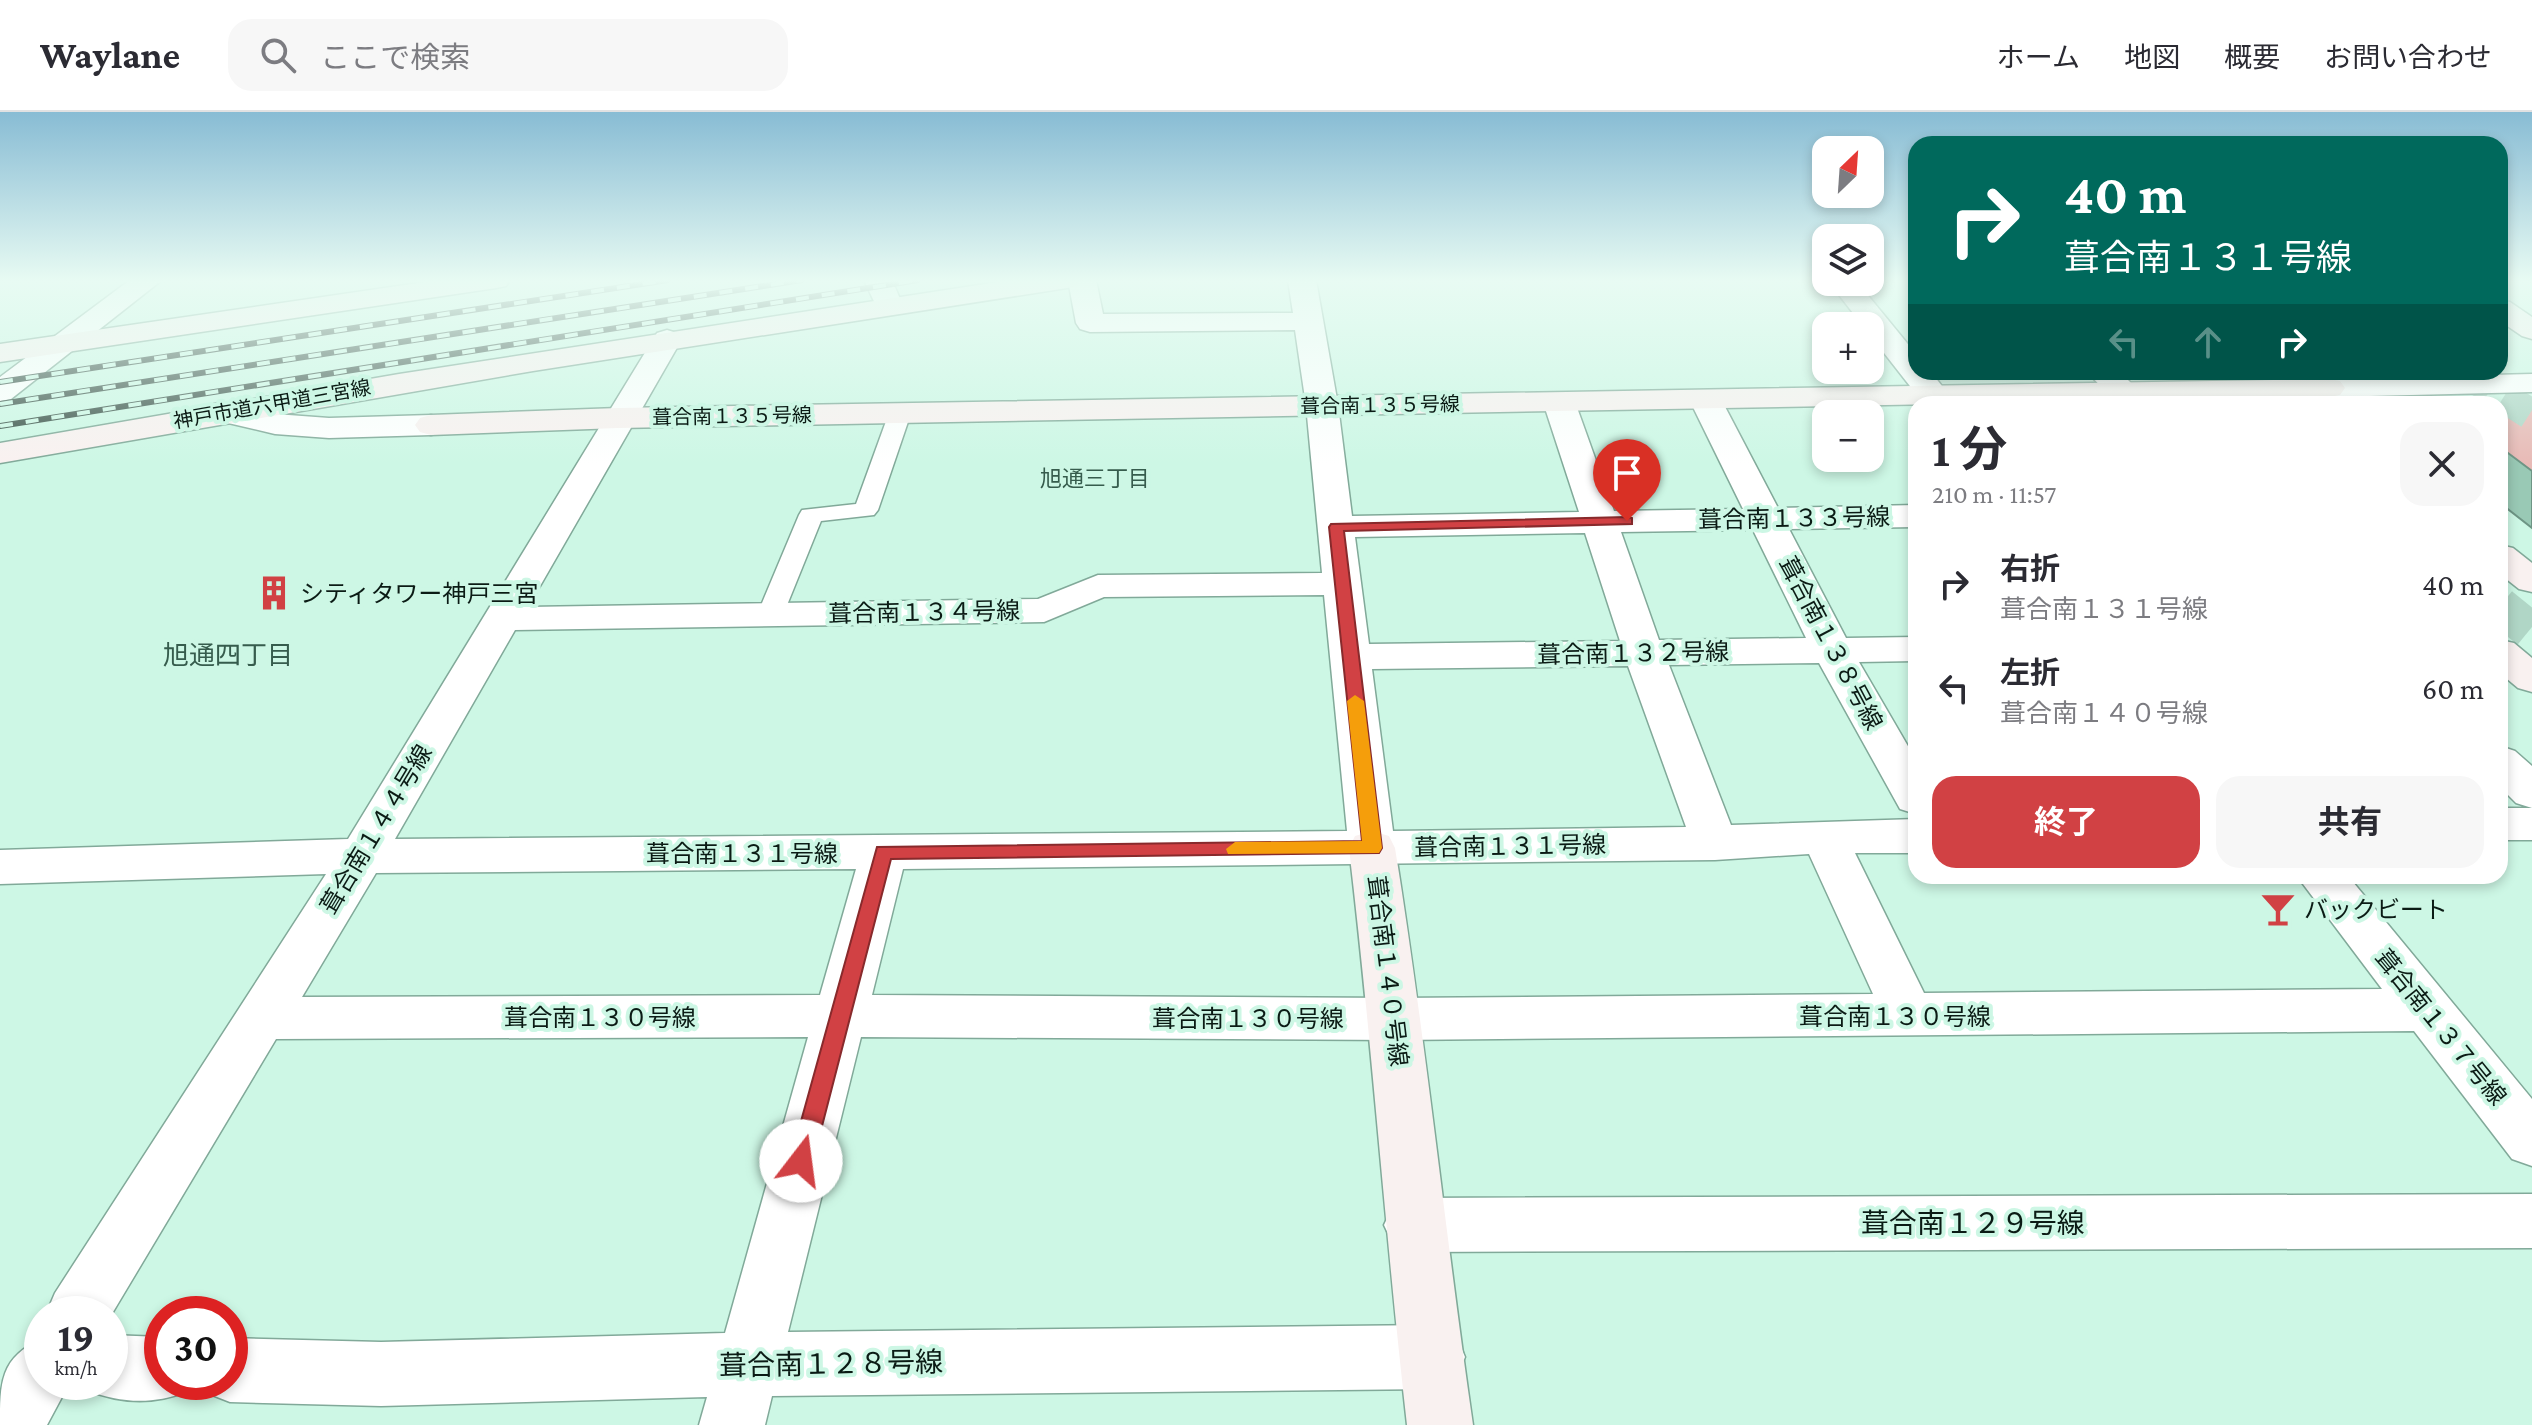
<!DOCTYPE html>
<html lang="ja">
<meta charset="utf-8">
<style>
:root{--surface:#fff;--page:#f7f7f7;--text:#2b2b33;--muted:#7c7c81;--line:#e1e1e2;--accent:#d14144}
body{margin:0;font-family:"Crimson Pro","Noto Sans JP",serif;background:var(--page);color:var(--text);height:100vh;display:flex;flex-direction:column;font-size:30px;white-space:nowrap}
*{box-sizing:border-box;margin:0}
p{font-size:26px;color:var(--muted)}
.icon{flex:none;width:44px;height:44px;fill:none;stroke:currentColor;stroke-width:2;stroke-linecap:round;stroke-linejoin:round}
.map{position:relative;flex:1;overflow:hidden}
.drawer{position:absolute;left:1908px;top:284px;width:600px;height:488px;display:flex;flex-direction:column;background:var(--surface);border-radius:24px;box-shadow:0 4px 12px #0003}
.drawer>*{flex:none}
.top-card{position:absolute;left:1908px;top:24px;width:600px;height:244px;border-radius:24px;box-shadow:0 4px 12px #0003;background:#00695c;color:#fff;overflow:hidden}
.needle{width:52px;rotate:25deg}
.buttons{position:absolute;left:1812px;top:24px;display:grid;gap:16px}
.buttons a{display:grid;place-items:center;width:72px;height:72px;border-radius:16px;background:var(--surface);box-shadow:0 4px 12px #0003;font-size:40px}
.speed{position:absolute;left:24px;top:1184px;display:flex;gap:16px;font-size:40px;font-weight:700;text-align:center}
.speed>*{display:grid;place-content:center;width:104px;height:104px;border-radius:50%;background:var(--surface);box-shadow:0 4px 12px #0003;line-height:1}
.speed small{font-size:20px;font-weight:400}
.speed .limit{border:12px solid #d22;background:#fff;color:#111}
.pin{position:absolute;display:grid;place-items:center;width:68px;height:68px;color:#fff;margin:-82px -34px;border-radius:50% 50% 50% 0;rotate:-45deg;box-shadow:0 0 8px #0007}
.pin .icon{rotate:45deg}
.me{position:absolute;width:88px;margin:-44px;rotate:15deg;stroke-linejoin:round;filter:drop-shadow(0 0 6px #0008)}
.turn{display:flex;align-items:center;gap:28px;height:168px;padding:0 24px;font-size:36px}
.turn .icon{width:104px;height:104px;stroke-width:2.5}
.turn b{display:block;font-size:56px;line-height:68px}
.lanes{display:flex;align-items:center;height:76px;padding:0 24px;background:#0003;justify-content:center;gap:40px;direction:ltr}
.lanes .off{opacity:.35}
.round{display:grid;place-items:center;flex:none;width:84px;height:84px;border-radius:24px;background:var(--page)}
.overview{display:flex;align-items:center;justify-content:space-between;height:136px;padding:0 24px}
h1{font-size:48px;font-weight:700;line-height:60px}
.primary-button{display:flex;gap:16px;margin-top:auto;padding:16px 24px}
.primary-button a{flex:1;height:92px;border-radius:24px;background:var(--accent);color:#fff;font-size:32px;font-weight:700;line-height:92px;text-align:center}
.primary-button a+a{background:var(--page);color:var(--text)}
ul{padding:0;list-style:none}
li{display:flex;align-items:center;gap:24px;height:104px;padding:0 24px}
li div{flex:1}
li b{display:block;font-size:30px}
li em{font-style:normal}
header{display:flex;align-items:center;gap:48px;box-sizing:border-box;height:112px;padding:0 40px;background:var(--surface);border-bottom:2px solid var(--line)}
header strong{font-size:38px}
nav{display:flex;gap:44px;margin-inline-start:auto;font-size:28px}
.search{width:560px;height:72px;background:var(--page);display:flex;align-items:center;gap:20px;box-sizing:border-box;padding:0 28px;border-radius:24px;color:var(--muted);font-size:30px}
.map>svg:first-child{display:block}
.green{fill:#e8bab6}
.water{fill:#99c9b5;stroke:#6e9585;stroke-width:2}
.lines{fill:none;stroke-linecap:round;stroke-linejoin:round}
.secondary-tunnel-far1{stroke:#b0d6c6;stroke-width:31;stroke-dasharray:31 15;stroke-linecap:butt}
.secondary-tunnel{stroke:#b0d6c6;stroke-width:38;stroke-dasharray:38 19;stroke-linecap:butt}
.lane-casing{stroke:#81a999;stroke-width:3}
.street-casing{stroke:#81a999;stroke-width:3}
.secondary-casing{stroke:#81a999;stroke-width:3}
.lane{fill:#fff;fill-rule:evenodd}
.street{fill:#fff;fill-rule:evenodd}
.secondary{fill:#f9f1f0;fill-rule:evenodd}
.rail-casing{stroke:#3d544b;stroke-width:6}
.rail{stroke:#cdf7e5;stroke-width:4;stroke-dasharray:13;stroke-linecap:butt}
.route{fill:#d14144;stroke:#882a2c;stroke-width:2}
.slow{fill:#f59e0b}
.labels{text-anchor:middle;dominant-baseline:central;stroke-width:8;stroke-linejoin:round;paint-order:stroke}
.far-street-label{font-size:20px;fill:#0b1b15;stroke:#cdf7e5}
.far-neighbourhood-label{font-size:22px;fill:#365c4d;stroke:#cdf7e5}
.street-label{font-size:24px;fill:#0b1b15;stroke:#cdf7e5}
.poi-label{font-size:24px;fill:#0b1b15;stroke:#cdf7e5;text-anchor:start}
.neighbourhood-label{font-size:26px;fill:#365c4d;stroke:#cdf7e5}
.near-street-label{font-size:28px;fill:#0b1b15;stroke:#cdf7e5}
</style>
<header>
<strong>Waylane</strong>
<div class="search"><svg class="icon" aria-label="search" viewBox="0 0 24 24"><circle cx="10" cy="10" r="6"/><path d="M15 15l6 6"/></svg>ここで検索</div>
<nav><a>ホーム</a><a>地図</a><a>概要</a><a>お問い合わせ</a></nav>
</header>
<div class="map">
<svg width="2532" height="1313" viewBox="0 0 2532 1313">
<rect width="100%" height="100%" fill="#cdf7e5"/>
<path class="green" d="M2532 293V359L2500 335V294Z"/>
<path class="water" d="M2327 260H2396L2441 292H2370Z
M2500 335 2532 359V416L2500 391Z"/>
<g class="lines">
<path class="secondary-tunnel-far1" d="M2208 260 2248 292
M2465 260 2532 303"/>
<path class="secondary-tunnel" d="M2500 494 2532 520"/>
<g class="lane-casing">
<path id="lane" d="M900 294 911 301 878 398 874 403 821 409 783 503 779 509H761L757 503 799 403 802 398 856 392 889 301Z"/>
</g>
<g class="street-casing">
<path id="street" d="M130 168H162L11 287 0 289V265Z
M864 168H892L903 194 899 200 889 202 879 200Z
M1068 168H1096L1103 202 1293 201 1288 168H1316L1338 293 1352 404 1579 400 1543 290 1548 283 1559 281 1570 283 1575 290 1614 399 1743 397 1690 289 1695 282 1706 280 1717 282 1722 289 1778 396 1916 393V415L1789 417 1846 526 1916 525V549L1859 550 1916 648V702L1900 697 1819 551 1669 553 1731 713 1916 707V741H1855L1924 881 2382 877 2297 764H2348L2532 987V1054L2512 1047 2414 919 1396 928 861 925 788 1220 1433 1213 1456 1223 1465 1245 1456 1267 1433 1277 772 1284 765 1313H699L707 1285 381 1294 230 1290 207 1281 203 1270H230V1226L381 1230 725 1221 808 925 276 927 110 1205V1202H46L55 1181 326 762 0 772V738L348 727 657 221 667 218 677 221 682 227 528 495 1038 487 1098 463 1322 461 1306 293 1295 218 1090 220 1080 217 1076 211ZM1753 418 1806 526 1659 528 1621 420ZM1585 421 1620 529 1369 532 1355 425ZM1324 483 1347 719 395 727 515 518 1044 510 1104 485ZM1628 554 1686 715 1393 719 1372 557ZM1809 742 1873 882 1396 886 872 883 903 757 1715 748ZM856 757 820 883 302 885 376 761Z
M1829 170H1857L1916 242V260H1931L1956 292H1924L1870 223V214H1863Z
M2087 260H2120L2152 292H2118Z
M2532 262V280L2329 285 2318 283 2313 276 2318 269 2329 267Z
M222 290 275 302 329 306 431 303 442 306 447 313 442 320 431 323 329 326 275 322 211 307 206 300 211 293Z
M2500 634 2515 639 2532 654V696L2516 691 2500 675Z
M2500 696H2532V728H2500Z
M2532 1082V1136L1414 1140 1393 1132 1384 1113 1393 1094 1414 1086Z
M110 1223 162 1225V1270H189L185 1280C153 1293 119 1291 87 1278L84 1270H110Z
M42 1227V1270H70L47 1313H0C0 1271 0 1245 42 1227Z"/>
</g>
<g class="secondary-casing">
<path id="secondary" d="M439 168H510L506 174 496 176 0 250V232Z
M1011 168H1081L1077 174 1067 176 533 259 0 351V331L399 262Z
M2500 188 2510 190 2532 205V227L2522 224 2500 209Z
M2329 267 2340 269 2345 276 2340 283 2329 285 618 316 431 323 420 320 415 313 420 306 431 303 618 296Z
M2500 433 2513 436 2532 451V480L2519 477 2500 462Z
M2500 528 2514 531 2532 546V580L2518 576 2500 561Z
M1372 719 1389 724 1395 736C1426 928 1445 1121 1473 1313H1407C1385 1121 1372 928 1349 736L1355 724Z"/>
</g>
<use href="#lane" class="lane"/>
<use href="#street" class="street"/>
<use href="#secondary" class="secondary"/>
<g class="rail-casing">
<path id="rail" d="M0 270 668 168
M0 292 802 168
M0 314 918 168"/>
</g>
<use href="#rail" class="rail"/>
</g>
<linearGradient id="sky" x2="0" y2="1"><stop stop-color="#88bcd4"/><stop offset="0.48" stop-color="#e8fbf3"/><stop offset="1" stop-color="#e8fbf3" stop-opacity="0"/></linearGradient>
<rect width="2532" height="352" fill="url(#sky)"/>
<path class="route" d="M1627 405 1632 406V412L1344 419 1382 736 1379 741 891 747 813 1049 810 1057 801 1060 793 1057 790 1049 877 735 1362 729 1329 415 1331 412Z"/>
<path class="slow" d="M1355 583 1364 589 1382 736 1379 741 1228 742 1226 737 1235 730 1362 729 1347 589Z"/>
<defs>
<g id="building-bare" transform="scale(2.76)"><path d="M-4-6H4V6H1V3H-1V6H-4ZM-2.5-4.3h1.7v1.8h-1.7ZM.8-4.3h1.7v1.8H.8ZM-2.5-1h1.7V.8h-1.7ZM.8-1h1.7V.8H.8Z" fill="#d14144" stroke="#cdf7e5" stroke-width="2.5" paint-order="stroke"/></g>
<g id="bar-bare" transform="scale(2.76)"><path d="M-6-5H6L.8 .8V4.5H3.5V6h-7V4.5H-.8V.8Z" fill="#d14144" stroke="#cdf7e5" stroke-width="2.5" paint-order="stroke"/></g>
</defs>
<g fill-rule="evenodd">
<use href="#building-bare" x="274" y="481"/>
<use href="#bar-bare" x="2278" y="797"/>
</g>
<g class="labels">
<g class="far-street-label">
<text transform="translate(272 292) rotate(-10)">神戸市道六甲道三宮線</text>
<text transform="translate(1380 293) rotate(-1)">葺合南１３５号線</text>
<text transform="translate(732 304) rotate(-1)">葺合南１３５号線</text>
</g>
<g class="far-neighbourhood-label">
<text x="1095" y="366">旭通三丁目</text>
</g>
<g class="street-label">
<text transform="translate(1794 406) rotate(-1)">葺合南１３３号線</text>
<text transform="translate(924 500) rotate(-1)">葺合南１３４号線</text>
<text transform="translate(1831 531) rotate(62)">葺合南１３８号線</text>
<text transform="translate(1633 541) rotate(-1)">葺合南１３２号線</text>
<text transform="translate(376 717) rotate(-59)">葺合南１４４号線</text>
<text transform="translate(1510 734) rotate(-1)">葺合南１３１号線</text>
<text x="742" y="741">葺合南１３１号線</text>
<text transform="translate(1388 859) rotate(83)">葺合南１４０号線</text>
<text x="1895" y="904">葺合南１３０号線</text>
<text x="600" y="905">葺合南１３０号線</text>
<text x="1248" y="906">葺合南１３０号線</text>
<text transform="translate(2441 915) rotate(51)">葺合南１３７号線</text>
</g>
<g class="poi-label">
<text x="300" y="481">シティタワー神戸三宮</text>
<text x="2304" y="797">バックビート</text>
</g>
<g class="neighbourhood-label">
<text x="228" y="543">旭通四丁目</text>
</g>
<g class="near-street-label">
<text x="1973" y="1111">葺合南１２９号線</text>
<text transform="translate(831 1252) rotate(-1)">葺合南１２８号線</text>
</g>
</g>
</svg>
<div class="buttons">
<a><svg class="needle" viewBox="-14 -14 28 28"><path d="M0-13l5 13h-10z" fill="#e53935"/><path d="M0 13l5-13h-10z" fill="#7c7c81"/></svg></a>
<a><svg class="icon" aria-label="layers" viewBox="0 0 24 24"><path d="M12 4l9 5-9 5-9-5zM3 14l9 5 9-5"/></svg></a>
<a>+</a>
<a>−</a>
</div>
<div class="speed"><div>19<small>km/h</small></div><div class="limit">30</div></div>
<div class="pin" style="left:1627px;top:409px;background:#d93025"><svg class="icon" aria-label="arrive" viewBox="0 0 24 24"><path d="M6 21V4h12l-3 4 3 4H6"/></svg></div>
<svg class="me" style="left:801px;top:1049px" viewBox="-20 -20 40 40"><circle r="19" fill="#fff"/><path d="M0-13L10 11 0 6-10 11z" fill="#d14144"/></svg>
<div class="top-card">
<div class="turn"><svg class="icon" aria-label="right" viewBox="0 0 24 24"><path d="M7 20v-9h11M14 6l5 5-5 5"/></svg><div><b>40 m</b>葺合南１３１号線</div></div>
<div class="lanes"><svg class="icon off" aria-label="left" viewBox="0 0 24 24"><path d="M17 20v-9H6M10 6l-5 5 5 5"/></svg><svg class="icon off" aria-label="ahead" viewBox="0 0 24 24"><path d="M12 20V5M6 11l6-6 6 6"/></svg><svg class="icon" aria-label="right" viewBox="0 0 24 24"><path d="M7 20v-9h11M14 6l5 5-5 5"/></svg></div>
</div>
<section class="drawer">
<div class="overview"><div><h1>1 分</h1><p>210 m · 11:57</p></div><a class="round"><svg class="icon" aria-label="close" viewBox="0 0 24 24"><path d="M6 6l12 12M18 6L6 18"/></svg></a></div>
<ul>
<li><svg class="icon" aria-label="right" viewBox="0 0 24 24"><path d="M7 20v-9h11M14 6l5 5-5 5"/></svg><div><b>右折</b><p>葺合南１３１号線</p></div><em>40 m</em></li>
<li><svg class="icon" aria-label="left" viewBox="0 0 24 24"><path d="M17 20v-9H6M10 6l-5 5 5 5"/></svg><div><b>左折</b><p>葺合南１４０号線</p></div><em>60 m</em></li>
</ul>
<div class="primary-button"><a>終了</a><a>共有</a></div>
</section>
</div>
